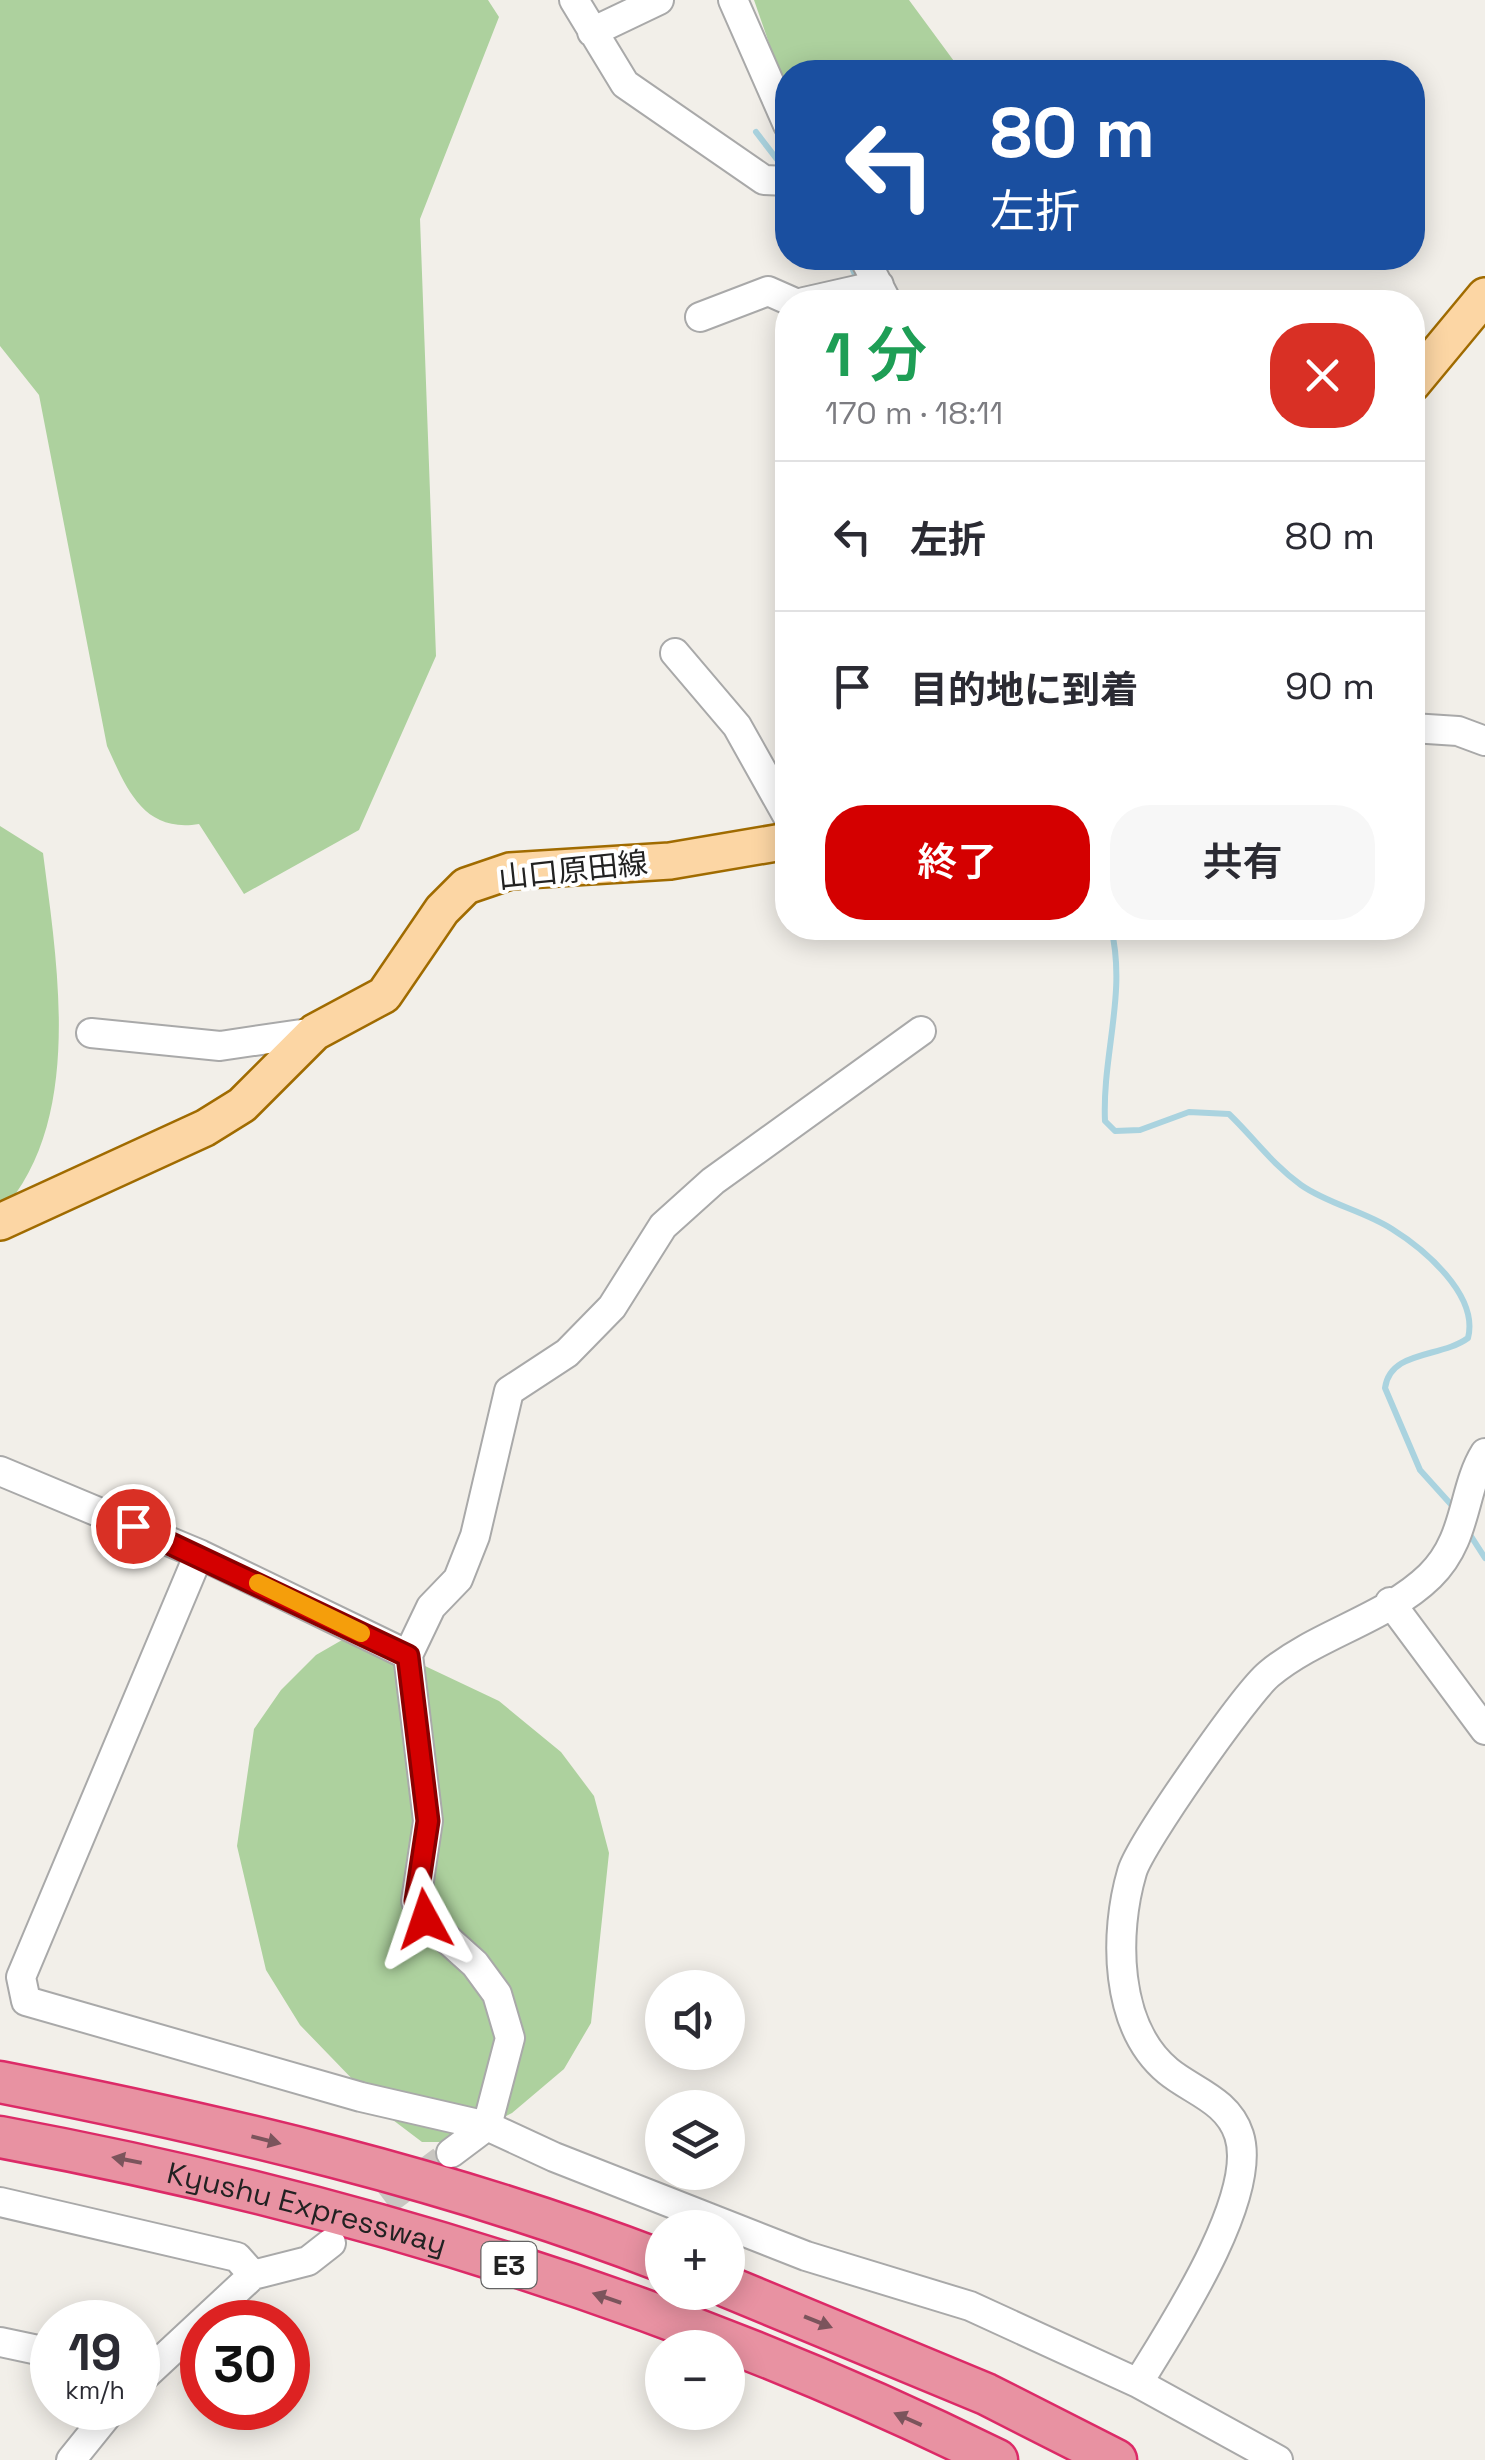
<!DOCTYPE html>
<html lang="ja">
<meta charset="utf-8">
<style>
:root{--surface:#fff;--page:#f7f7f7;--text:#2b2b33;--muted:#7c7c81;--line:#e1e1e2;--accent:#d40000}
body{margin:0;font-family:"Space Grotesk","Noto Sans JP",sans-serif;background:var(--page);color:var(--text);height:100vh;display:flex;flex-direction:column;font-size:38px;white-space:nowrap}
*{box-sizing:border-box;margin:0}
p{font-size:32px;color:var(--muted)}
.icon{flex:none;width:55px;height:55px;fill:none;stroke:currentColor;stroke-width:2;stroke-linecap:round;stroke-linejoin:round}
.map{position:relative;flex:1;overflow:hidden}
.drawer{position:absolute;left:775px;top:290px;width:650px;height:650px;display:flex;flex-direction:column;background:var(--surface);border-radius:40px;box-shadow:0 5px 25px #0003}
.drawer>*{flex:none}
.top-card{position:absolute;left:775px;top:60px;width:650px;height:210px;border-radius:40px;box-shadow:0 5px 25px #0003;background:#1a4fa0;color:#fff;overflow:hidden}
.tools{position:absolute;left:645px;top:1970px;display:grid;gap:20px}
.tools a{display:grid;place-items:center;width:100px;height:100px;border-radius:50%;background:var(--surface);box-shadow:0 5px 25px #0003;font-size:50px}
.speed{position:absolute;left:30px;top:2300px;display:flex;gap:20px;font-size:50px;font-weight:700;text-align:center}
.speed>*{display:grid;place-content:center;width:130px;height:130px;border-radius:50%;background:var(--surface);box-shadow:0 5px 25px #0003;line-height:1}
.speed small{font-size:25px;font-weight:400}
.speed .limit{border:15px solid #d22;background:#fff;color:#111}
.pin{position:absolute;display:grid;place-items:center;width:85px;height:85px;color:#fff;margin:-42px;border:5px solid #fff;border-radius:50%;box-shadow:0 2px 10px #0007}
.me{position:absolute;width:110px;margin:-55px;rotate:355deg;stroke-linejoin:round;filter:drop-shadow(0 0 8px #0008)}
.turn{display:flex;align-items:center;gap:35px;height:210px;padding:0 50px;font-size:45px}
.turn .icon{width:130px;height:130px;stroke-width:2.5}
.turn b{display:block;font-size:70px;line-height:85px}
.round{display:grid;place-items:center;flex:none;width:105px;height:105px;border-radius:40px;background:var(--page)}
.summary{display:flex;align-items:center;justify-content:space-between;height:170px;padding:0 50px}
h1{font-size:60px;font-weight:600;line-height:75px;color:#1e9e55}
.action{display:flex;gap:20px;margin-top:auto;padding:20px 50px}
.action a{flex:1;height:115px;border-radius:40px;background:var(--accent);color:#fff;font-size:40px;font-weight:600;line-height:115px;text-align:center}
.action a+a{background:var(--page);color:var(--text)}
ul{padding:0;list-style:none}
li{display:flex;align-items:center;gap:30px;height:150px;padding:0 50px;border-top:2px solid var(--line)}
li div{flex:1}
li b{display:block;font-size:38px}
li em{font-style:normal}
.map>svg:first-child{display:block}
.forest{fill:#add19e}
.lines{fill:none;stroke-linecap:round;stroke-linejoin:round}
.stream{stroke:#aad3df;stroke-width:6}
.minor-tunnel{stroke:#c8c6c1;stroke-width:28;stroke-dasharray:28 14;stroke-linecap:butt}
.minor-casing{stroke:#a9a9a9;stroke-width:32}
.major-casing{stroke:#a06b00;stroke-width:40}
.highway-casing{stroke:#dc2a67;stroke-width:45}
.minor{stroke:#fff;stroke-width:28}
.major{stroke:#fcd6a4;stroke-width:35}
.highway{stroke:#e892a2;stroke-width:40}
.oneway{fill:#7b545c}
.route-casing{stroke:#8a0000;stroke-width:25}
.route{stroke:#d40000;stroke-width:18}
.slow{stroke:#f59e0b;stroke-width:18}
.labels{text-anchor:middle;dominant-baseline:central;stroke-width:8;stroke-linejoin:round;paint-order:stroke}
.shield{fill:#fff;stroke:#646464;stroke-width:2.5}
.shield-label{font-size:28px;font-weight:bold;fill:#222}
.street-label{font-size:30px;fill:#222;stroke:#fff}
</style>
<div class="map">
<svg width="1485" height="2460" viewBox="0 0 1485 2460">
<rect width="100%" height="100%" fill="#f2efe9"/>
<path class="forest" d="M0 0H488L499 17 420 219 436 656 359 830 244 894 199 824C144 833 127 790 107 746L39 395 0 346Z
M754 0H909L962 72H788L787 95Z
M0 826 43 853C57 964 85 1122 0 1213Z
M342 1640H370L499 1701 561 1752 594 1796 609 1853 591 2023 564 2069 512 2113 456 2142H422L389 2117 300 2025 266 1970 237 1846 254 1729 281 1690 316 1655Z"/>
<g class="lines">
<path class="stream" d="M756 132 786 171
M848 258 859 284
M1111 928C1127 993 1102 1055 1105 1121L1115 1131 1140 1130 1189 1112 1229 1114C1254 1138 1272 1164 1301 1185 1328 1204 1364 1211 1392 1229 1424 1249 1479 1295 1468 1338 1441 1358 1390 1350 1385 1388L1420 1470 1456 1510
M1467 1530 1485 1558"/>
<path class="minor-tunnel" d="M352 2227 451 2153"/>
<g class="minor-casing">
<path id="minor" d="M574 0 625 84 764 180 788 181
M733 0 788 125
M592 32 659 0
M864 258 887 302
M804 302 879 285
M700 317 768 291 793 302
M675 653 737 726 788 817
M1412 728 1458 731 1485 741
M91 1033 220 1046 315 1032
M0 1471 199 1554 408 1655
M199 1554 21 1977 26 2001 361 2097 487 2126 554 2157 806 2256 970 2306 1138 2383 1278 2460
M1390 1602 1485 1730
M451 2153 487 2126 510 2038 497 1994 475 1964 425 1919 416 1901 428 1821 408 1655 431 1607 458 1579 475 1536 509 1391 567 1353 612 1307 663 1226 713 1181 921 1031
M0 2202 237 2257 253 2275
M0 2342 52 2353
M138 2382 253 2275 308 2261 331 2243
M1138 2383C1170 2331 1259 2197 1239 2135 1228 2100 1192 2091 1168 2071 1114 2026 1114 1933 1132 1872 1140 1844 1246 1693 1269 1674 1317 1634 1386 1619 1430 1576 1468 1539 1462 1490 1485 1453
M71 2460 113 2408"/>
</g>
<g class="major-casing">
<path id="major" d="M1412 384 1485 296
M0 1222 205 1128 242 1105 315 1032 384 995 442 910 466 886 510 871 670 861 788 841"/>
</g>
<g class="highway-casing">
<g id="highway">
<path d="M0 2082C224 2126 449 2179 662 2261"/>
<path id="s1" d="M0 2137C344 2201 683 2305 997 2460"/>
<path d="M728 2287 986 2394 1116 2460"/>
</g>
</g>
<use href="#minor" class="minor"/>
<use href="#major" class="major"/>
<use href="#highway" class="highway"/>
</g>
<defs><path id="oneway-solid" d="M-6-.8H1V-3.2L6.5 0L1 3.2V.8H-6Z" transform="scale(2.5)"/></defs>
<g class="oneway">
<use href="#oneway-solid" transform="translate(266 2140) rotate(14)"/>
<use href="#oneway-solid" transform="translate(127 2160) rotate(-169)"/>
<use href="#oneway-solid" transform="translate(607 2298) rotate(-161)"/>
<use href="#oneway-solid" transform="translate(818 2322) rotate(22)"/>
<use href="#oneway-solid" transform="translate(908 2419) rotate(-156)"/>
</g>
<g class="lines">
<g class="route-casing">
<path id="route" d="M133 1526 408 1656 428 1821 416 1901 425 1919"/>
</g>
<use href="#route" class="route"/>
<path class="slow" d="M258 1583 361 1633"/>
</g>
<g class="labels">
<rect class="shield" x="481.5" y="2242" width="55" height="46" rx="8"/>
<g class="shield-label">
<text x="509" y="2265">E3</text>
</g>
<g class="street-label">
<text transform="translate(573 870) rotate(-6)">山口原田線</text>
<text stroke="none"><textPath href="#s1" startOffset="315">Kyushu Expressway</textPath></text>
</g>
</g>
</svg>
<div class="tools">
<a><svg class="icon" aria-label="sound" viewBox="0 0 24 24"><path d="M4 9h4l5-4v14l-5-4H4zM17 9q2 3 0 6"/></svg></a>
<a><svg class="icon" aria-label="layers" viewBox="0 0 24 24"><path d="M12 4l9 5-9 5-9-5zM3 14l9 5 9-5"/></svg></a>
<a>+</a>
<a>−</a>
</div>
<div class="speed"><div>19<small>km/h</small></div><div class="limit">30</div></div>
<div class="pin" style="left:133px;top:1526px;background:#d93025"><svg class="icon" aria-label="arrive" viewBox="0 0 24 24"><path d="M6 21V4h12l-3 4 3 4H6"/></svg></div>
<svg class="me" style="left:425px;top:1919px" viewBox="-20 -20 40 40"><path d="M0-17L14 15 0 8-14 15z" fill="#d40000" stroke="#fff" stroke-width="4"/></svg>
<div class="top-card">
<div class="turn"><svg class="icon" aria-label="left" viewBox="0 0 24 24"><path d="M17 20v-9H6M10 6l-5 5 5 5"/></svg><div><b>80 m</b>左折</div></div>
</div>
<section class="drawer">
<div class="summary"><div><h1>1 分</h1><p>170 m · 18:11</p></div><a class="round" style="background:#d93025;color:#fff"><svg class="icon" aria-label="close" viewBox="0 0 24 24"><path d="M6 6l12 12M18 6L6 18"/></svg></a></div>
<ul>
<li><svg class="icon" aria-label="left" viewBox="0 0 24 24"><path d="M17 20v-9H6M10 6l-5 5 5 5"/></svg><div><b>左折</b></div><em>80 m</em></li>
<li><svg class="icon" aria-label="arrive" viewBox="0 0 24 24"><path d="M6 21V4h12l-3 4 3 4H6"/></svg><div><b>目的地に到着</b></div><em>90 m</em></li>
</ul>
<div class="action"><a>終了</a><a>共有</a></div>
</section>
</div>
